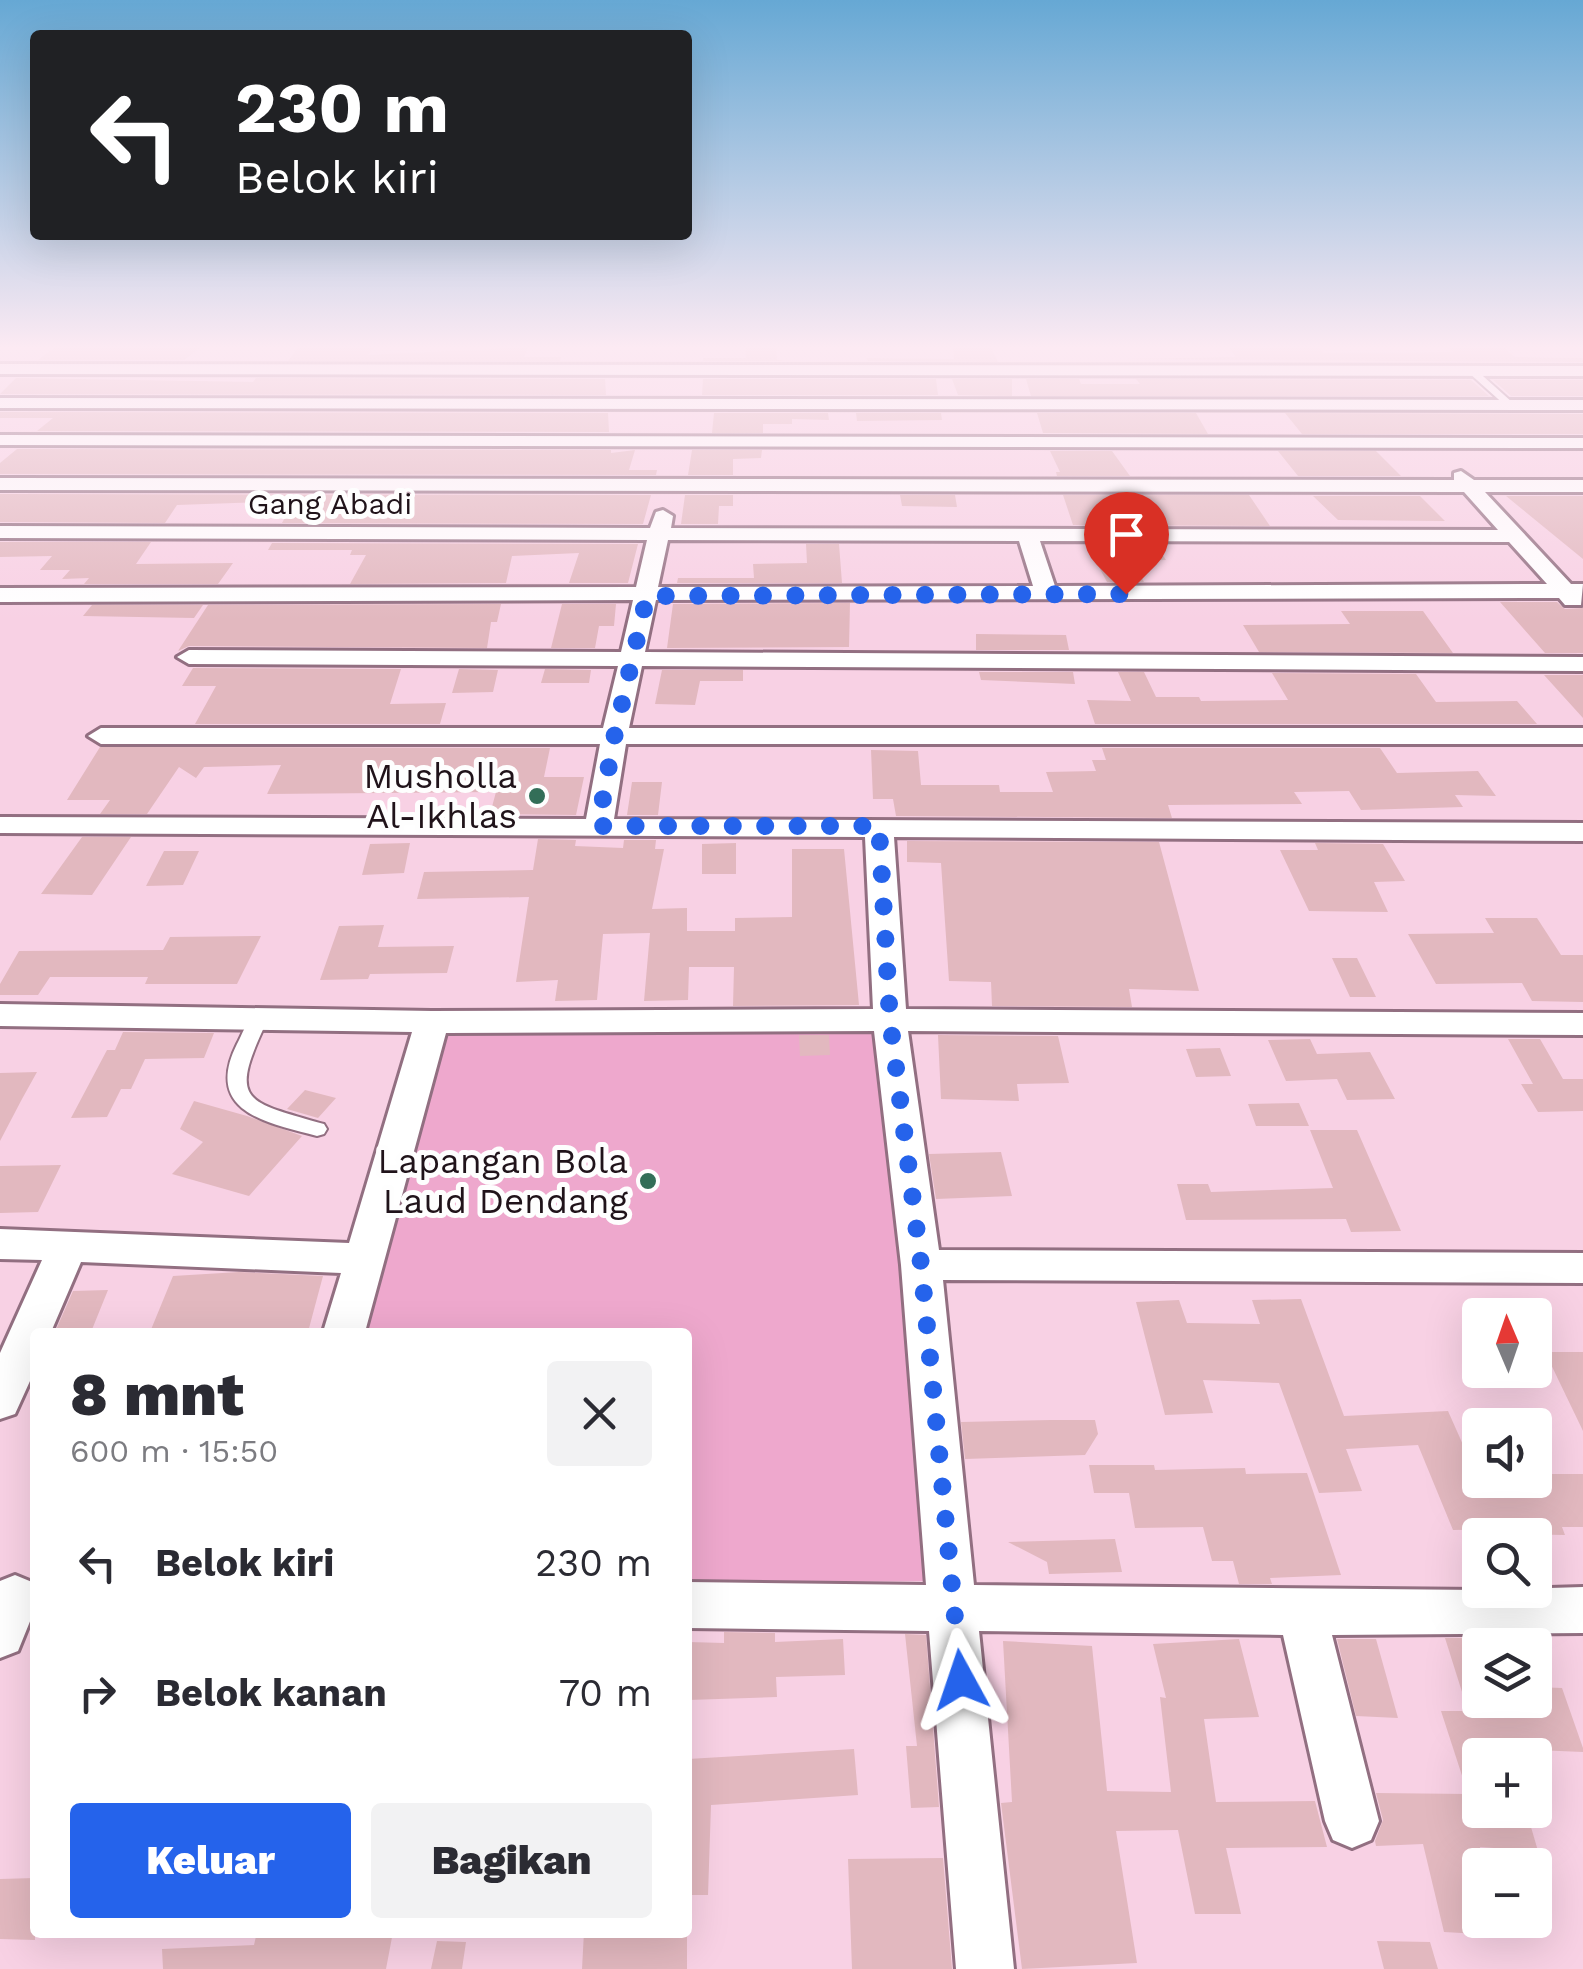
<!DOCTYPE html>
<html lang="id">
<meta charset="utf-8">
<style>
:root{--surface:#fff;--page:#f2f2f3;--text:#2b2b33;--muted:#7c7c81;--accent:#2563eb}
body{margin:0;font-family:"Work Sans",sans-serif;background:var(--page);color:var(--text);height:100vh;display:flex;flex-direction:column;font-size:38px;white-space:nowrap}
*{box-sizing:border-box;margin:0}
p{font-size:32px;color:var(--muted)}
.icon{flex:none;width:55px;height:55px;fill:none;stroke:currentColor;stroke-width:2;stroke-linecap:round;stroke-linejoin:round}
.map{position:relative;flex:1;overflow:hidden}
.drawer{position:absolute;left:30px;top:1328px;width:662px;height:610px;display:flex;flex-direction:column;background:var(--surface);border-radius:10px;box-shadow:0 10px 40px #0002}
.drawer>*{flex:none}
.hud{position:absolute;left:30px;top:30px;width:662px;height:210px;border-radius:10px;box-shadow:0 10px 40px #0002;background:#202124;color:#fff;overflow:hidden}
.needle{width:65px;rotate:358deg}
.tools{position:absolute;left:1462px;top:1298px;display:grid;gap:20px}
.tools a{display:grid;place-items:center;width:90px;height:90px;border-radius:10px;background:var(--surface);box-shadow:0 10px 40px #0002;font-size:50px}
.pin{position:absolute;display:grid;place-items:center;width:85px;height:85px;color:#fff;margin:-102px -42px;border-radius:50% 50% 50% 0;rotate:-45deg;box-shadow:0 0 10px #0007}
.pin .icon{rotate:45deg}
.me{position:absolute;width:110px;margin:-55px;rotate:355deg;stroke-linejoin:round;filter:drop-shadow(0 0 8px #0008)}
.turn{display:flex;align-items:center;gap:35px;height:210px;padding:0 40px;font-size:45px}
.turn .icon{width:130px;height:130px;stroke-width:2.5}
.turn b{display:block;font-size:70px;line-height:85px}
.round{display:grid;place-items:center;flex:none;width:105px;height:105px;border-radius:10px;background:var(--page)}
.summary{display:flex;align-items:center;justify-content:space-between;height:170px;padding:0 40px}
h1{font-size:60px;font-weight:800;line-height:75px}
.primary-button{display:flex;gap:20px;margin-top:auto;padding:20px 40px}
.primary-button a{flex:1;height:115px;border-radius:10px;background:var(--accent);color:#fff;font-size:40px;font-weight:800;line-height:115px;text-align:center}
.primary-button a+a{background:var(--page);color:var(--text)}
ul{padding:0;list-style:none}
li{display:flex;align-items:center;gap:30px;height:130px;padding:0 40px}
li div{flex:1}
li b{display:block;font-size:38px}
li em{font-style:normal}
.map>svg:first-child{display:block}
.green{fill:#eea8cd}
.building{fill:#e2b8bf}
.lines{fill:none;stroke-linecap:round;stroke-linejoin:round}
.service-casing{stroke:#926f81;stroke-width:4}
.minor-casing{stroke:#926f81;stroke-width:6}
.service{fill:#fff;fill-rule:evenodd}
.minor{fill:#fff;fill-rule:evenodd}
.route{stroke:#2563eb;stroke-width:18;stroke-dasharray:0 32.4}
.poi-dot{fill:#336e58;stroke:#fefefe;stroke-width:4}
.labels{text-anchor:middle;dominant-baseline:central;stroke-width:10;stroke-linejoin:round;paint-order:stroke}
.far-street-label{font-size:30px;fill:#20131a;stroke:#fefefe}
.poi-label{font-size:35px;fill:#20131a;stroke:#fefefe;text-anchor:end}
</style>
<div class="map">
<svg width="1583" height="1969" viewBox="0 0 1583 1969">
<rect width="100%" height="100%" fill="#f8d1e4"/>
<path class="green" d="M880 1028 926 1581 688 1583V1332H364L443 1030Z"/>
<path class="building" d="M299 346 373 348 368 355 528 347 524 357H561L560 361H288Z
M1447 346H1502L1515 357 1583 358V362L1123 359 1236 357 1228 347 1319 348 1324 353 1453 352Z
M55 347H201L184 360H38Z
M745 347H776L777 360 793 361H703V358H746Z
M991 347 998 362 868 361 867 358 954 359 953 348Z
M16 378 253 382 256 378 605 379 606 395 0 394Z
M703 379H936L938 395H702Z
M952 379H1012V396L958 395Z
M1026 379H1079L1081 384H1140L1136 379 1471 380 1489 396H1031Z
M1493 380H1583V396H1511Z
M0 412 608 413 609 432 37 431 53 418H0Z
M714 413H828L829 420 792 419V424H763V433H712Z
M856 413H941L942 420 857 421Z
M1037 413H1196L1208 434 1043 433Z
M1285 413 1583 414V434H1302Z
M17 449 611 450V453L635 450 629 470H657L656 475 0 474V463Z
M692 450H762L761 458 733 459V475H688Z
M1050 451H1112L1130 476H1057L1056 472H1060Z
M1278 451H1376L1401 476H1298Z
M0 494 651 495 643 524 282 523 294 501 177 505 165 523 0 522Z
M685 495H733V506H719L718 524H681Z
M900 495H955L957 507 902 506Z
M1063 495H1249L1270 526 1073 525Z
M1313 496H1420L1445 521 1338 520Z
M1506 496H1583V559Z
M0 542H151L136 564 233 563 218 584H84L89 578 62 579 70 570H40L52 556 0 557Z
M272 543 638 544 628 583H569L579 553 512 556 506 583 350 584 366 555H350L352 550H268Z
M806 544H839L842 583H677L678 578H754L753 564 807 563Z
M1087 545H1156L1166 560 1133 561 1144 582H1107Z
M1500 602H1557L1565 609 1583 608V653H1545Z
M850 603 849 647 667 648 673 604Z
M501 604 497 622H491L487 648 189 646 178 651 208 605Z
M562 604H616L614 626H599L595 648H551Z
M92 605H203L194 618 83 616Z
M1341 611H1423L1453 653 1259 652 1243 625 1350 624Z
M976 634 1066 635 1069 650H976Z
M193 668 401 669 390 704 446 703 440 724H195L216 686H182Z
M459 669 498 670 493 692 452 693Z
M545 669 591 670 589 683H541Z
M662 670H743V681H700L695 705 655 704Z
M979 672H1073L1075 684 981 680Z
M1118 672H1144L1156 697H1199L1201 701 1288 700 1272 673 1416 674 1436 702 1517 701 1537 724H1095L1087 700 1131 701Z
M1544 675H1583V718Z
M100 747 550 748 544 777H584L576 815 490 814 496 792 267 794 281 765 204 767 196 778 179 767 147 814H100L110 800H67Z
M1102 748H1380L1397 773 1478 771 1496 796 1455 795 1463 807 1361 810 1349 791 1294 792 1302 804 1168 805 1172 818 896 816 893 799H873L871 750 918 751 921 785H999L1000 792H1053L1046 772 1096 771 1092 760H1106Z
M632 782H662L658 815H627Z
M82 837H131L92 895 41 894Z
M538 839 576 840 575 846 623 848 624 840H656L655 849H664L652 909 687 908V931H735V918L792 917V849H844L859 1005 733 1006 734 967H689L688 1000 644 1001 650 933 603 934 597 1000 555 1001 558 980 516 982 529 897 417 899 424 872 533 870Z
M907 841 1159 842 1199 991 1129 989 1132 1007 992 1006 991 982 949 981 941 863 907 862Z
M410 843 404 873 362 875 370 844Z
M736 843V874H702V844Z
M1315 843 1383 844 1405 881 1374 882 1388 912 1309 911 1280 850H1318Z
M164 851H199L183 885 146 886Z
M1485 918H1537L1561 955H1583V1002L1532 1001 1522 983 1436 984 1408 934 1494 933Z
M384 925 378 947 454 946 447 973 370 974 368 979 320 980 339 926Z
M261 936 237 984H145L148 977H50L38 995H0V984L19 951 163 950 170 937Z
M1332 958H1357L1376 997H1350Z
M123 1032 214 1033 204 1058 145 1059 131 1089H121L107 1117 71 1118 107 1050H115Z
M799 1035H829L830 1055 800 1056Z
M938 1035 1058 1036 1069 1083 1017 1084 1019 1101 941 1099Z
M1310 1039 1317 1054 1370 1052 1395 1099 1347 1100 1337 1079 1286 1081 1268 1040Z
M1508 1039H1540L1563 1079H1583V1111L1538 1112 1521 1084H1533Z
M1220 1048 1231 1076 1196 1077 1186 1049Z
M37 1072 22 1099 0 1141V1073Z
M305 1090 336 1098 318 1118 287 1109Z
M194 1101 247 1116 302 1136 249 1196 172 1174 203 1142 180 1129Z
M1299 1103 1309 1126H1256L1248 1104Z
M1310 1130H1357L1401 1231 1351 1232 1346 1219 1186 1220 1177 1184H1208L1211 1192 1333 1188Z
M1001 1152 1012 1196 936 1199 929 1154Z
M61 1165 38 1212 0 1213V1166Z
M239 1272 323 1276 308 1332H150L173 1276Z
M108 1290 91 1332H55L73 1291Z
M1301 1299 1344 1416 1448 1411 1464 1447H1480V1480H1535V1474H1583V1527H1562L1565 1535 1510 1534 1508 1529 1453 1530 1418 1445 1346 1449 1362 1491 1319 1493 1279 1383 1203 1380 1213 1413 1165 1415 1136 1302 1179 1300 1187 1323 1260 1324 1252 1300Z
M1545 1352H1583V1431Z
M1051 1420H1095L1098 1434 1085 1455 965 1459 961 1422Z
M1089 1465H1154L1155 1470 1245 1468 1246 1474 1307 1473 1341 1575 1270 1578 1272 1584H1239L1233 1561H1212L1203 1527 1135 1528 1129 1493H1094Z
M1115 1539 1122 1572 1049 1574 1047 1562 1008 1542Z
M724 1632 775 1633V1642L843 1639 845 1675 776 1677 777 1697 688 1700V1642L724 1643Z
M905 1634 926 1635 939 1807 911 1808 906 1746H917Z
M1445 1638H1471L1480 1665V1700H1535V1687L1562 1688 1583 1748V1752L1490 1748 1492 1755H1480V1810H1526L1538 1851 1480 1847 1485 1865H1480V1934L1444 1932 1423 1844 1376 1846 1375 1841 1383 1820 1376 1793 1468 1794 1441 1711H1468Z
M1239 1639 1259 1717 1204 1719 1216 1802 1315 1801 1327 1847 1226 1848 1241 1914H1195L1178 1830 1116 1831 1137 1963 1022 1969 1001 1803 1012 1802 1003 1641 1092 1646 1107 1791 1171 1792 1160 1697 1166 1698 1153 1644Z
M1337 1639H1376L1398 1718 1356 1716Z
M854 1749 858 1795 711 1805 708 1895H688V1759Z
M943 1858 952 1969H852L848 1859Z
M35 1878V1940L0 1939V1879Z
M257 1932H393L386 1969H163L162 1949 254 1945Z
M584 1932H687V1969H582Z
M437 1941 466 1942 462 1969H431Z
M1377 1941 1430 1942 1438 1969H1384Z"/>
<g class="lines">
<g class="service-casing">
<path id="service" d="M1468 368H1474L1513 403V407H1507L1468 372Z
M259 1013 268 1019C228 1102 243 1101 324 1124L327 1129 324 1134 317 1136C267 1123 203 1112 237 1044 243 1033 247 1018 259 1013Z"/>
</g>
<g class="minor-casing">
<path id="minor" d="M0 364 1583 366V376L0 374Z
M0 398 1583 400V410L0 408Z
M0 435 1583 438V448L0 445Z
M1461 471 1474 480H1583V492H1485L1571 584H1583L1581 605H1565L1559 598 656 600 645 652 1583 657V671L642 666 629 728H1583V744H626L614 819 1583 823V841L894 837 906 1009 1583 1013V1035L908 1031 939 1250 1583 1253V1283L943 1280 974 1585 1480 1590 1583 1587V1633L1332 1635 1379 1821 1371 1840 1352 1848 1333 1840 1325 1821 1283 1635 979 1631 1014 1969H956L929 1631 688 1628V1582L926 1585 901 1265 874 1031 446 1033 365 1332H323L341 1273 81 1262 51 1332H35V1370L15 1414 0 1419V1353L42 1260 0 1259V1229L349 1243 412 1032 0 1026V1004L432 1011 873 1009 865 837 0 833V817L586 819 600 744H101L88 736 101 728H603L618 666 189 664 177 657 189 650 621 652 633 600 0 602V588L636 587 647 540 0 538V526L650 528 656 512 663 510 673 516 671 528 1498 530 1464 492 0 490V478L1454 480V473ZM668 540 1019 541 1033 586 658 587ZM1040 541 1509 542 1547 584 1055 586Z
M15 1575 32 1582 35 1609 18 1651 0 1658V1581Z"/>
</g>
<use href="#service" class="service"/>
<use href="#minor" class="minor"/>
</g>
<linearGradient id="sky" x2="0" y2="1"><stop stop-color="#66a8d4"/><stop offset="0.56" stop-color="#fceaf3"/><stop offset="1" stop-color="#fceaf3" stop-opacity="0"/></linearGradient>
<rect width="1583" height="620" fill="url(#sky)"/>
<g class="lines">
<path class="route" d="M961 1680 921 1264 890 1020 879 826H598L614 738 647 596 1126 594"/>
</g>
<g class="poi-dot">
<circle cx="537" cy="796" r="10"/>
<circle cx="648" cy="1181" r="10"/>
</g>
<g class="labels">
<g class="far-street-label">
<text x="330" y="503">Gang Abadi</text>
</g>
<g class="poi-label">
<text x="517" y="776">Musholla<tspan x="517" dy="40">Al-Ikhlas</tspan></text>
<text x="628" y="1161">Lapangan Bola<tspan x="628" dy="40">Laud Dendang</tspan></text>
</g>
</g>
</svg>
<div class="tools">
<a><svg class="needle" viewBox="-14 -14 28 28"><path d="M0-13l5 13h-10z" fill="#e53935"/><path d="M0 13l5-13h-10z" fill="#7c7c81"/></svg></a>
<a><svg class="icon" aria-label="sound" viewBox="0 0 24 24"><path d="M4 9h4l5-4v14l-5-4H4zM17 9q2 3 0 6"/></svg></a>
<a><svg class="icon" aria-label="search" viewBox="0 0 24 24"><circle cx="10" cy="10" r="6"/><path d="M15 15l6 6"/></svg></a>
<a><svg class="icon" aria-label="layers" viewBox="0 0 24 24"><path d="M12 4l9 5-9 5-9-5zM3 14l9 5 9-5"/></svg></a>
<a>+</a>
<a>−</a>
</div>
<div class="pin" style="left:1126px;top:594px;background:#d93025"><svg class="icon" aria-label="arrive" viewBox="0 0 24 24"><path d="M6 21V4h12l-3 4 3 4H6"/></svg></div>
<svg class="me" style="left:961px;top:1680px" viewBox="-20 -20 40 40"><path d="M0-17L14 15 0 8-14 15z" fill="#2563eb" stroke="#fff" stroke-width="4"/></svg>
<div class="hud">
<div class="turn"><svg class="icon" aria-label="left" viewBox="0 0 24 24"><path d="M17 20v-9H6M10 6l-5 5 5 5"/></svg><div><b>230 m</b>Belok kiri</div></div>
</div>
<section class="drawer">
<div class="summary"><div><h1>8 mnt</h1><p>600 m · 15:50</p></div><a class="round"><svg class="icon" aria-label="close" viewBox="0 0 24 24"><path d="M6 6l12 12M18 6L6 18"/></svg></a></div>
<ul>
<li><svg class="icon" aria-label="left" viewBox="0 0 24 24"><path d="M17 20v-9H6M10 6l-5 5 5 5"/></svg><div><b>Belok kiri</b></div><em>230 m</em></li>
<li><svg class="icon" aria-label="right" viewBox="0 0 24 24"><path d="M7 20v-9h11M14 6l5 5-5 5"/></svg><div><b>Belok kanan</b></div><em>70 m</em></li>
</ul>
<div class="primary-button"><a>Keluar</a><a>Bagikan</a></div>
</section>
</div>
